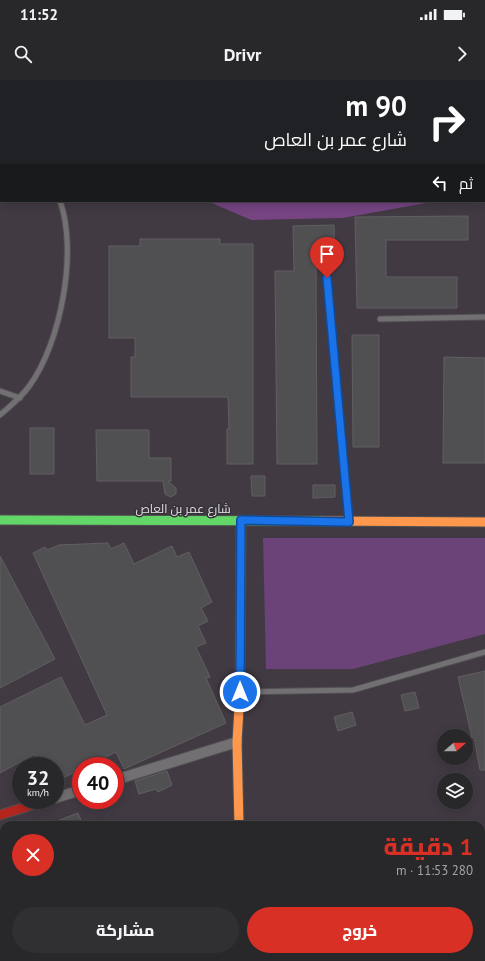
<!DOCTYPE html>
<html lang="ar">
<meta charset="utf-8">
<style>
:root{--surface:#282729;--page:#302f31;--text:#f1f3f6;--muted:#a5a5a8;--line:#444446;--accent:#d93025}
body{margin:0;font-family:"PT Sans",Cairo,sans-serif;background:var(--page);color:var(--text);direction:rtl;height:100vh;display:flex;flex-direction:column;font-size:15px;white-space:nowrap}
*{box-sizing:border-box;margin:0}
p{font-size:13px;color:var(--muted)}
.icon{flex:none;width:22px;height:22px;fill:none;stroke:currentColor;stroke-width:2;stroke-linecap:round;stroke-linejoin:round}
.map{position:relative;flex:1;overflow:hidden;direction:ltr}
.sheet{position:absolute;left:0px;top:741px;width:485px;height:140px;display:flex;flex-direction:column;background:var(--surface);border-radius:12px 12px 0 0;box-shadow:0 2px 10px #0003,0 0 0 1px var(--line);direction:rtl}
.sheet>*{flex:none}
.top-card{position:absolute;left:0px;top:0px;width:485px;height:122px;box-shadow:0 2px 10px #0003,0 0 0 1px var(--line);direction:rtl;background:#202124;color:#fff;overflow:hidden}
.needle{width:26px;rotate:70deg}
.tools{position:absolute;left:437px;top:649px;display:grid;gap:8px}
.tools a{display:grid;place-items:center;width:36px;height:36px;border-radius:50%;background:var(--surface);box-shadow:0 2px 10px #0003,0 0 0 1px var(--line);font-size:20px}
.speed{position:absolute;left:12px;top:677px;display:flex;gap:8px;font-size:20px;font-weight:700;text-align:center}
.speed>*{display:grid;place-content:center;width:52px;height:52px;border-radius:50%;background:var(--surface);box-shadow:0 2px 10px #0003,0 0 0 1px var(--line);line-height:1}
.speed small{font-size:10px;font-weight:400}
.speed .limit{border:6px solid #d22;background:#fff;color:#111}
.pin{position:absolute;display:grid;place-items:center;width:34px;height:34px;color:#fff;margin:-41px -17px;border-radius:50% 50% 50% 0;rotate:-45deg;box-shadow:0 0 4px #0007}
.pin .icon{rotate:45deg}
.me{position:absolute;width:44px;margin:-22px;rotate:0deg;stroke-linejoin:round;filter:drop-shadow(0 0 3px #0008)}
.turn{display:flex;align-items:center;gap:14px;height:84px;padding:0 12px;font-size:18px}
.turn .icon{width:52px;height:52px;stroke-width:2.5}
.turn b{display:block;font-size:28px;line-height:34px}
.then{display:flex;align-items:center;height:38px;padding:0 12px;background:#0003;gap:8px;font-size:15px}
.round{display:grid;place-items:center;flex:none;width:42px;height:42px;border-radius:21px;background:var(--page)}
.summary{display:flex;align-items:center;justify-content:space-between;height:68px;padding:0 12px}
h1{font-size:24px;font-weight:800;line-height:30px;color:var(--accent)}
.action{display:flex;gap:8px;margin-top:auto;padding:8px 12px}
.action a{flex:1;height:46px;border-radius:24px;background:var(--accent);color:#fff;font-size:16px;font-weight:800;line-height:46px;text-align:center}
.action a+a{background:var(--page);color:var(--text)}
.status{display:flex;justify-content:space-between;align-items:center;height:28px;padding:0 20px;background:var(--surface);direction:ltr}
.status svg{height:11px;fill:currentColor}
header{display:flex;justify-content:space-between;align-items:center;height:52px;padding:0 12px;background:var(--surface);font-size:18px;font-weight:800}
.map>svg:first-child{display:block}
.built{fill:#413a43;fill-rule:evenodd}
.green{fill:#6c4378}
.forest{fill:#754481}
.building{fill:#504f51;stroke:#615f62}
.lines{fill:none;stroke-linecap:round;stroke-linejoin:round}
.lane-casing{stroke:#525053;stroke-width:7}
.street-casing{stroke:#525053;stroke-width:12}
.fast-casing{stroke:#525053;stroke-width:11}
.slow-casing{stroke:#525053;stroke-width:11}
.jam-casing{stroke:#525053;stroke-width:11}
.lane{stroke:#727072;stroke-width:5}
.street{stroke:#727072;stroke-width:10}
.fast{stroke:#63d668;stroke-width:9}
.slow{stroke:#ff974d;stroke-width:9}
.jam{stroke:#b3261e;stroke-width:9}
.route-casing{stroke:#114b97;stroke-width:10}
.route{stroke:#1a73e8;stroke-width:7}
.labels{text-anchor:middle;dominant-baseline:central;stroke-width:3;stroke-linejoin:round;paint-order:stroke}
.street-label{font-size:12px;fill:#e5e3e6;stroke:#373338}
</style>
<div class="status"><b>11:52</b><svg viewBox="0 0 49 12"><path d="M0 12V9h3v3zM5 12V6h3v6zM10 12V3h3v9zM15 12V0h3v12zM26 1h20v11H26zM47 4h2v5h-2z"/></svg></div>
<header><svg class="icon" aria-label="forward" viewBox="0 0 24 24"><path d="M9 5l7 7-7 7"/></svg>Drivr<svg class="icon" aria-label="search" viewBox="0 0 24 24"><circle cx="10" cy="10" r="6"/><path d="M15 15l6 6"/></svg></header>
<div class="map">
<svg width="485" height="881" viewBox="0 0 485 881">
<rect width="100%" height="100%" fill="#363437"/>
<path class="built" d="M0 0H191L1 1V121H207L251 140 343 138 438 121H484L485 113V881H0ZM444 656H466V678H444ZM21 686H55V720H21ZM81 686H115V720H81ZM444 700H466V722H444ZM4 745H481V877H4Z"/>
<path class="green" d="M263 458H485V554L353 589H266Z"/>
<path class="forest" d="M191 0H454V1H191Z
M207 121H438L343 138 251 140Z"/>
<path class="building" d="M468 136V160H386V197H457V228H357L355 137Z
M334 145 335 184H316L317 384H277L275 191H294L293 146Z
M140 159H220V164H253V384H227V349H229L228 317H131V277H135V258H109V166H140Z
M352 255H379V367H353Z
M444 277 485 278V383H443Z
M30 348H54V394H30Z
M96 350H149V378H171V401H168L176 408V414L171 417 165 414 163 401H97Z
M251 396H265V416H252Z
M313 405H335V417L313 418Z
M108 463 111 469 124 463 134 484 172 466 177 477 189 472 212 522 201 528 208 541 198 546 206 563 196 567 210 597 206 598 226 643 124 689 116 672 87 686H81V689L55 702V686H40L34 674 0 693V627L61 597 85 645 107 635 33 473 45 467 47 470 59 465Z
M0 476 55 579 0 608Z
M485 591V690H480L474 657 472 658 458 597Z
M415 612 419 628 405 631 401 615Z
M352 632 356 645 338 651 334 637Z
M167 691 172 705 158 712 156 709 139 714 135 701Z
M78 733 83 745H49V744Z"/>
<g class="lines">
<g class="lane-casing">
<path id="lane" d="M0 85H1
M327 198 349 441
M380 239 485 237
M0 311 20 318
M0 335C11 325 22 317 30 305 61 262 78 171 60 121
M241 612 353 610 485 572"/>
</g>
<g class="street-casing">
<path id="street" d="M115 700 237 662
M55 718 81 710
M244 877V881"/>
</g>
<g class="fast-casing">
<path id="fast" d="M0 440 322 441"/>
</g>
<g class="slow-casing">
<path id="slow" d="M322 441 485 442
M239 745 237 662 240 612 241 440"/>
</g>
<g class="jam-casing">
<path id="jam" d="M0 735 48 720"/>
</g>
<use href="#lane" class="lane"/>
<use href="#street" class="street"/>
<use href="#fast" class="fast"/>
<use href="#slow" class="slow"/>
<use href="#jam" class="jam"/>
</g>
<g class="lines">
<g class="route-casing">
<path id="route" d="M240 612 241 440 349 442 327 198"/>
</g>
<use href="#route" class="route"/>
</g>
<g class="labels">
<g class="street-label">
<text x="183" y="428">شارع عمر بن العاص</text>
</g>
</g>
</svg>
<div class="tools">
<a><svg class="needle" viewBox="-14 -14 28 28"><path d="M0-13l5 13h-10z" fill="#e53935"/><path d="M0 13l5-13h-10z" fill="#a5a5a8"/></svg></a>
<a><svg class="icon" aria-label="layers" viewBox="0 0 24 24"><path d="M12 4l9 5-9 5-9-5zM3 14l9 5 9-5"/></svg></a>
</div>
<div class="speed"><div>32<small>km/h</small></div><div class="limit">40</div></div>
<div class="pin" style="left:327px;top:198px;background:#d93025"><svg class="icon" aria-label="arrive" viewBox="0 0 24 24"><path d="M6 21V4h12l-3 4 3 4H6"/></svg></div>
<svg class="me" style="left:240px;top:612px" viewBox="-20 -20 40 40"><circle r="17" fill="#1a73e8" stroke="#fff" stroke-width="3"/><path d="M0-11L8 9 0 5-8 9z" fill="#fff"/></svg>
<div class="top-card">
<div class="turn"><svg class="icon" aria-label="right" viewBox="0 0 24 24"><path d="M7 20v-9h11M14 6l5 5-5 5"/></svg><div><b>90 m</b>شارع عمر بن العاص</div></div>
<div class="then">ثم<svg class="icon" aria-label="left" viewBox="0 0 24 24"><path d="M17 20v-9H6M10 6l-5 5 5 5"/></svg></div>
</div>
<section class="sheet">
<div class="summary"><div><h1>1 دقيقة</h1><p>280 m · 11:53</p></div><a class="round" style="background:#d93025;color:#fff"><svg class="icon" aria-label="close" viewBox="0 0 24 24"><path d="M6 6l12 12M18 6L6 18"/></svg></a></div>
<div class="action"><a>خروج</a><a>مشاركة</a></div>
</section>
</div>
